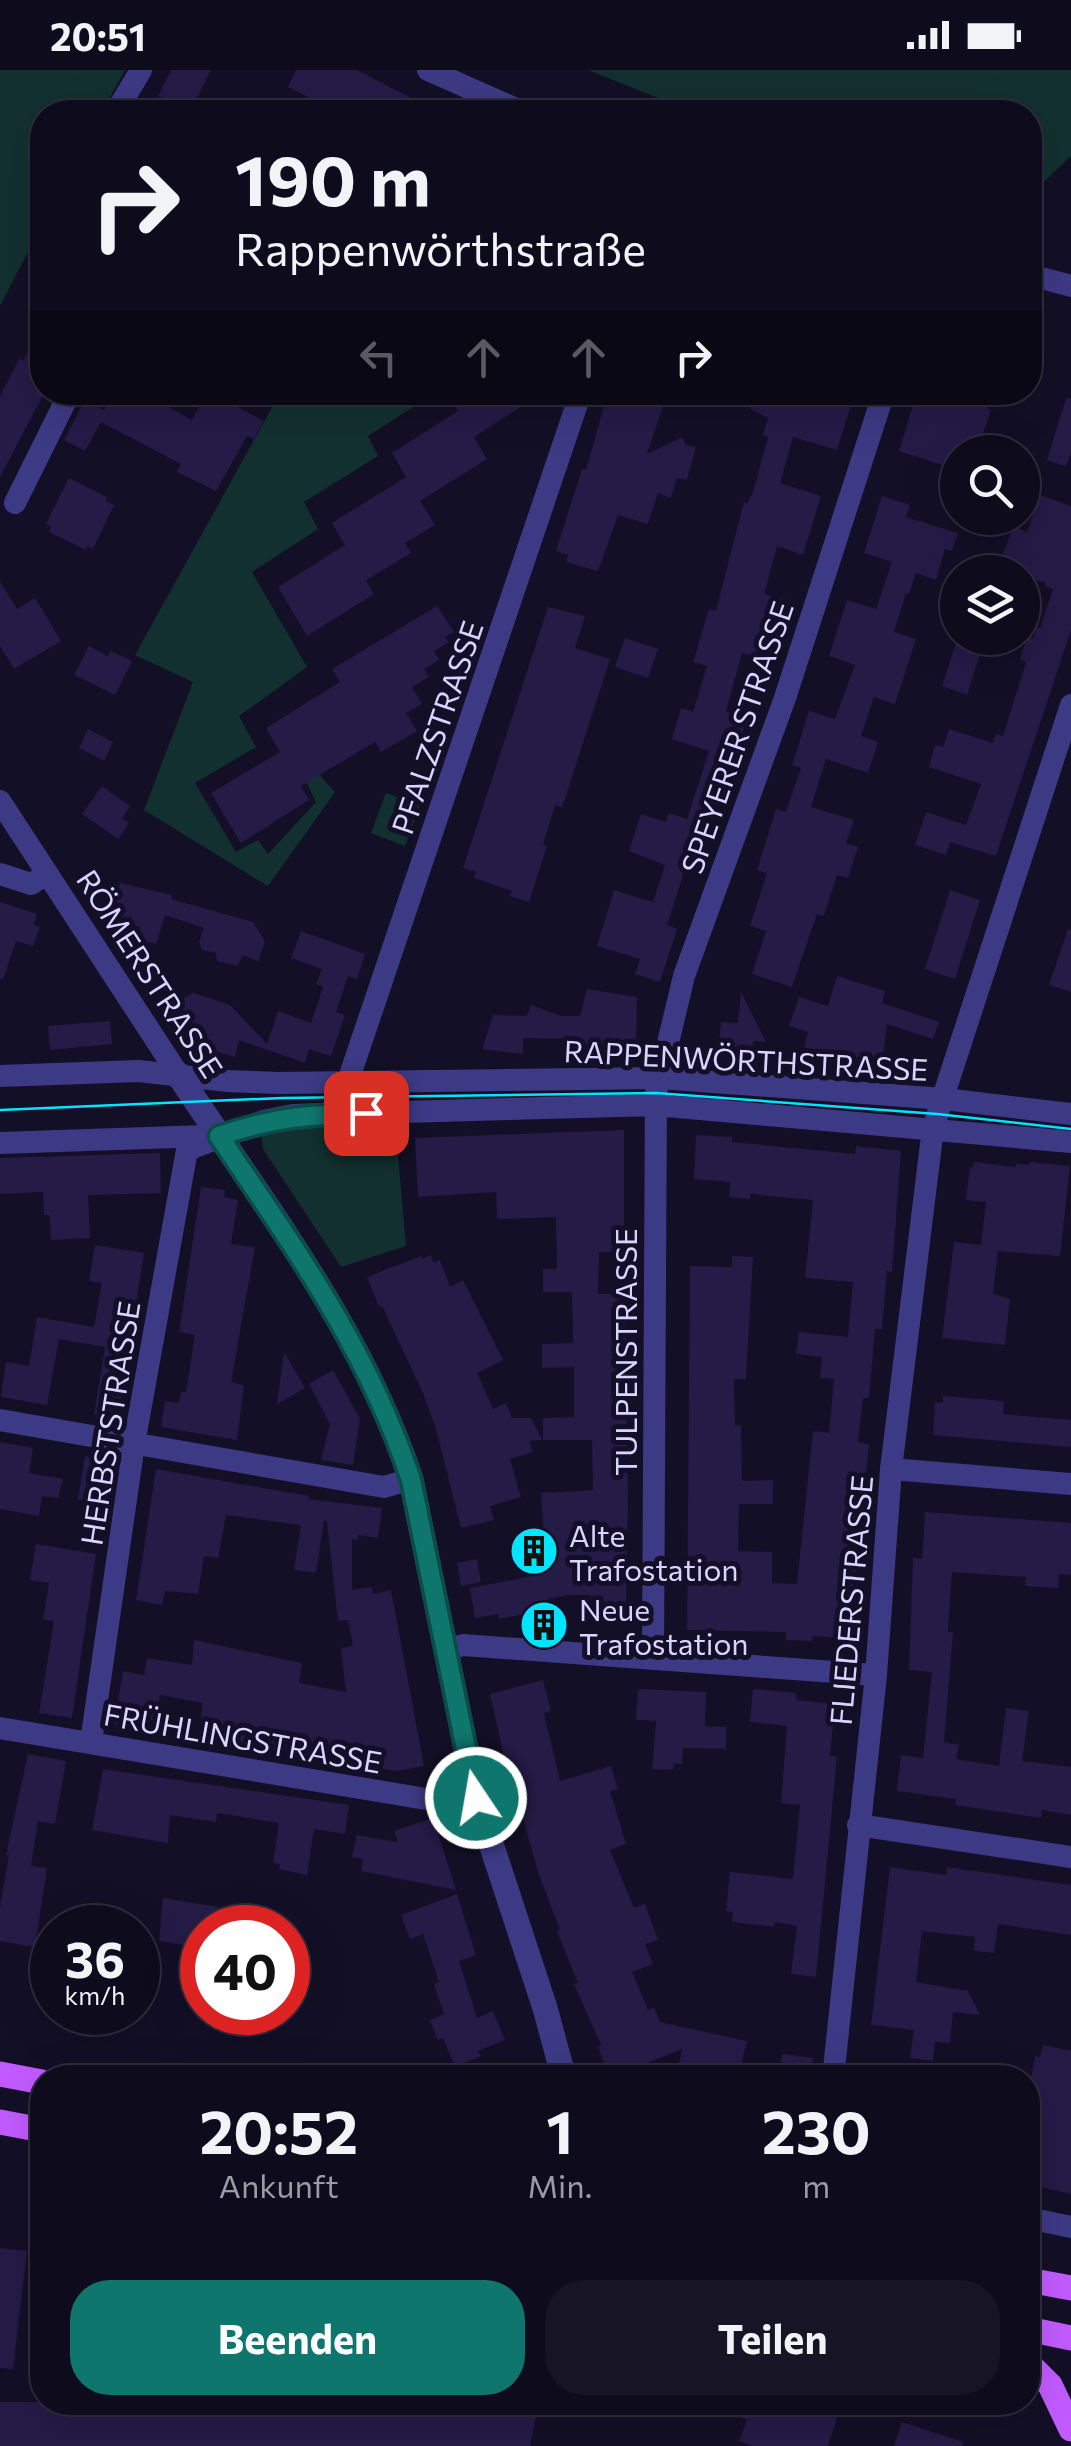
<!DOCTYPE html>
<html lang="de">
<meta charset="utf-8">
<style>
:root{--surface:#0e0b1c;--page:#171425;--text:#f1f3f6;--muted:#9b9ba3;--line:#2e2b3b;--accent:#0f766e}
body{margin:0;font-family:Commissioner,sans-serif;background:var(--page);color:var(--text);height:100vh;display:flex;flex-direction:column;font-size:38px;white-space:nowrap}
*{box-sizing:border-box;margin:0}
p{font-size:32px;color:var(--muted)}
.icon{flex:none;width:55px;height:55px;fill:none;stroke:currentColor;stroke-width:2;stroke-linecap:round;stroke-linejoin:round}
.map{position:relative;flex:1;overflow:hidden}
.panel{position:absolute;left:30px;top:1995px;width:1010px;height:350px;display:flex;flex-direction:column;background:var(--surface);border-radius:40px;box-shadow:0 10px 40px #0002,0 0 0 2px var(--line)}
.panel>*{flex:none}
.top-card{position:absolute;left:30px;top:30px;width:1012px;height:305px;border-radius:40px;box-shadow:0 10px 40px #0002,0 0 0 2px var(--line);background:#0e0b1c;color:var(--text);overflow:hidden}
.controls{position:absolute;left:940px;top:365px;display:grid;gap:20px}
.controls a{display:grid;place-items:center;width:100px;height:100px;border-radius:50%;background:var(--surface);box-shadow:0 10px 40px #0002,0 0 0 2px var(--line);font-size:50px}
.speed{position:absolute;left:30px;top:1835px;display:flex;gap:20px;font-size:50px;font-weight:700;text-align:center}
.speed>*{display:grid;place-content:center;width:130px;height:130px;border-radius:50%;background:var(--surface);box-shadow:0 10px 40px #0002,0 0 0 2px var(--line);line-height:1}
.speed small{font-size:25px;font-weight:400}
.speed .limit{border:15px solid #d22;background:#fff;color:#111}
.pin{position:absolute;display:grid;place-items:center;width:85px;height:85px;color:#fff;margin:-42px;border-radius:20px;box-shadow:0 5px 15px #0006}
.me{position:absolute;width:110px;margin:-55px;rotate:348deg;stroke-linejoin:round;filter:drop-shadow(0 0 8px #0008)}
.turn{display:flex;align-items:center;gap:35px;height:210px;padding:0 40px;font-size:45px}
.turn .icon{width:130px;height:130px;stroke-width:2.5}
.turn b{display:block;font-size:70px;line-height:85px}
.lanes{display:flex;align-items:center;height:95px;padding:0 40px;background:#0003;justify-content:center;gap:50px;direction:ltr}
.lanes .off{opacity:.35}
.eta{display:flex;justify-content:space-evenly;align-items:center;height:170px;text-align:center}
.eta b{font-size:60px;font-weight:700;line-height:70px}
.button{display:flex;gap:20px;margin-top:auto;padding:20px 40px}
.button a{flex:1;height:115px;border-radius:40px;background:var(--accent);color:#fff;font-size:40px;font-weight:700;line-height:115px;text-align:center}
.button a+a{background:var(--page);color:var(--text)}
.status{display:flex;justify-content:space-between;align-items:center;height:70px;padding:0 50px;background:var(--surface);direction:ltr}
.status svg{height:28px;fill:currentColor}
.map>svg:first-child{display:block}
.green{fill:#12302f}
.building{fill:#241b47}
.lines{fill:none;stroke-linecap:round;stroke-linejoin:round}
.minor{stroke:#3d3a85;stroke-width:22}
.tertiary{stroke:#3d3a85;stroke-width:25}
.primary{stroke:#c25bff;stroke-width:25}
.tram{stroke:#00e5ff;stroke-width:2.5}
.route-casing{stroke:#0a4d48;stroke-width:25}
.route{stroke:#0f766e;stroke-width:18}
.labels{text-anchor:middle;dominant-baseline:central;stroke-width:10;stroke-linejoin:round;paint-order:stroke}
.street-label{font-size:30px;fill:#d9d4ff;stroke:#130f26}
.poi-label{font-size:30px;fill:#d9d4ff;stroke:#130f26;text-anchor:start}
</style>
<div class="status"><b>20:51</b><svg viewBox="0 0 49 12"><path d="M0 12V9h3v3zM5 12V6h3v6zM10 12V3h3v9zM15 12V0h3v12zM26 1h20v11H26zM47 4h2v5h-2z"/></svg></div>
<div class="map">
<svg width="1071" height="2376" viewBox="0 0 1071 2376">
<rect width="100%" height="100%" fill="#130f26"/>
<path class="green" d="M0 0H125L102 42H42V155L0 236Z
M588 0H1071V86L1030 125V42H693Z
M280 323 432 325 368 366 378 386 304 432 318 459 252 502 307 597 239 646 256 677 195 713 236 782 258 770 268 784 316 732 304 707 315 700 335 722 268 816 144 740 193 612 135 585Z
M386 723 420 735 405 776 371 763Z
M395 1051 406 1176 341 1197 263 1079 261 1063 279 1055Z"/>
<path class="building" d="M171 0H211L190 42 158 26Z
M296 0H357L438 42H338L288 17Z
M42 256V327L0 407V326L19 289 23 291Z
M113 322H141L192 350 207 322H231L226 331 264 351 254 369 247 366 216 421 177 402 181 394 101 352 85 381 64 370 85 330 104 340Z
M447 322H544L474 367 487 389 420 431 435 455 405 473 411 483 366 510 374 524 307 566 278 517 345 475 332 453 406 407 392 383 458 341Z
M608 322H668L647 384 682 367 686 375 696 377 687 410 677 408 671 428 658 423 648 454 618 445 598 501 566 492 568 485 556 481 582 399 586 400Z
M755 322 778 326 779 322H809L828 328 830 322H855L837 380 793 367 780 413 821 426 803 485 777 476 764 524 786 530 768 591 742 583 726 641 747 648 731 699 726 697 695 805 684 802 667 855 677 859 660 912 635 904 640 889 597 876 614 820 653 832 665 795 629 781 641 744 666 752 669 743 687 749 709 681 672 669 681 638 693 642 707 596 693 592 709 539 716 541 744 432 747 434 753 422 768 367 763 365 768 348 750 339Z
M917 322H991L987 338 991 340 977 382H958V400L899 381Z
M1066 328H1071V382L1066 396 1047 390Z
M69 408 107 427 106 431 114 435 93 479 87 476 86 480 49 462 51 457 46 454Z
M1040 425 1071 436V560L996 786 950 772 946 785 915 775 926 742 966 755 981 714 929 697 935 675 943 677 949 659 993 673 996 664 1003 666 1026 592 1020 590 1027 567 1033 569 1037 557 1040 558 1053 519 1045 516 1046 513 1022 506V502L1007 501 1011 490 1002 487 1013 457 1027 462Z
M882 426 910 435 906 447 958 463 952 481 945 479 936 510 916 503 909 524 906 523 894 562 916 569 895 634 874 627 861 666 878 672 868 703 826 689 811 737 854 750 846 773 858 777 848 808 837 805 824 846 817 844 792 917 752 904 766 861 750 856 767 803 757 800 776 739 786 742 801 698 792 695 809 641 835 649 855 595 829 586 847 530 876 539 892 492 864 483Z
M0 512 17 539 35 528 61 571 14 599 0 576Z
M437 536 454 562 445 567 449 572 434 581 439 590 424 599 429 607 412 617 422 634 406 643 417 661 381 682 375 672 301 716 309 730 241 773 211 723 280 682 266 658 340 612 332 599Z
M548 537 585 546 575 578 610 589 562 738 555 735 543 775 547 776 529 832 510 826 512 821 474 808 476 802 463 798Z
M625 568 658 579 648 608 615 597Z
M957 570 982 578 967 625 942 616Z
M89 576 108 586 111 581 132 591 115 625 74 605Z
M88 659 113 672 104 691 79 678Z
M102 716 130 736 122 748 129 753 118 769 82 744Z
M120 813 172 825 171 829 253 852 265 871 258 891 242 885 238 896 217 891 216 883 202 880 199 871 204 858 165 845 156 874 136 869 140 857 116 850 112 841Z
M950 820 980 830 955 909 925 899Z
M0 832 37 844 34 855 40 857 33 876 16 871 3 909H0Z
M1068 859 1071 860V922L1049 915Z
M301 861 365 884 357 909 348 906 336 942 345 945 331 986 309 979 305 993 239 970 235 987 195 975 193 966 181 962 173 946 177 930 194 923 230 935 267 974 278 941 311 953 323 917 316 914 322 899 291 888Z
M837 906 885 921 882 933 939 952 933 969 887 954 882 996 845 992V989L804 977 808 962 789 956 799 927 828 936Z
M587 919 637 927 636 978 576 977V969L523 968V984L482 979 493 945 527 946 531 935 561 946H580Z
M741 922 766 972 753 971 752 988 718 985 721 952 738 953Z
M110 951 112 974 50 980 48 956Z
M624 1060V1182H599L598 1224H625L628 1433 626 1539H591V1525H567L548 1529 549 1539 499 1549 498 1544 475 1548 470 1518 532 1506 524 1476 544 1472 541 1423 593 1420 592 1370H543V1348L574 1347V1297L542 1298V1274L573 1273 572 1222H543V1199H557L556 1147 497 1149 496 1122 418 1127 415 1068Z
M696 1065 732 1067V1072L855 1084 856 1076 901 1081 892 1202 887 1201 882 1259H875L869 1328H863L858 1372 869 1374 850 1569 812 1566V1571L786 1570V1562L687 1560 690 1196 732 1197V1186L753 1187 746 1309H734L735 1355H741L742 1411 773 1410V1434H739L738 1481 772 1482V1513L797 1514 813 1361 829 1363 834 1309 820 1308 822 1287 796 1284 799 1262 848 1267 853 1212 805 1208 813 1130 750 1124V1129L729 1127 730 1112 694 1109Z
M160 1083 161 1123 88 1125 90 1168 51 1170 50 1145H44L43 1122 0 1124V1088Z
M974 1092 1016 1097V1094L1029 1095 1030 1092 1070 1096 1060 1186 998 1181 993 1224 1010 1229 1005 1275 942 1268 954 1172 981 1175 986 1132 966 1130 970 1097 973 1098Z
M201 1117 225 1120 224 1127 238 1130 231 1174 255 1177 231 1312 244 1315 237 1370 161 1357 165 1331 179 1333 181 1322H186L195 1265 179 1262Z
M95 1175 144 1183 118 1348 94 1344 105 1277 59 1269 47 1335 1 1327 6 1292 29 1296 37 1247 94 1257 102 1213 89 1211Z
M431 1185 434 1193 440 1190 450 1217 463 1210 503 1290 477 1303 493 1339 506 1333 512 1348H531L542 1370 529 1371 533 1382 510 1389 521 1427 490 1436 494 1450 461 1458 436 1359 423 1323 382 1236 379 1237 367 1207 421 1186 422 1189Z
M284 1282 305 1318 277 1334Z
M333 1300 360 1349 353 1395 321 1390 330 1354 309 1314Z
M943 1326 1004 1331 1003 1344 1071 1350V1377L933 1365 935 1332 943 1333Z
M0 1372 33 1378 29 1403 63 1409 58 1428 42 1426 39 1446 0 1439Z
M85 1386 109 1390 102 1433 78 1429Z
M156 1399 309 1426 308 1429 382 1438 378 1468 359 1465 358 1470 352 1469V1520L372 1517 373 1524 391 1520 424 1696 395 1701 307 1683 203 1668 205 1655 200 1654 203 1633 160 1625 156 1651 146 1649 144 1659 114 1654 123 1601 144 1605 147 1588 192 1595 194 1570 302 1593 299 1613 346 1622 341 1578 353 1576 348 1550 338 1551 327 1451 324 1450 316 1503 294 1500 301 1455 226 1445 218 1488 204 1486 198 1524 165 1521 162 1535 136 1530Z
M925 1442 1071 1453V1505L1059 1504 1058 1518 1025 1516 1026 1507 952 1502 948 1562H953L944 1672 959 1675 956 1689 999 1696 1006 1638 1029 1641 1022 1691 1071 1697V1745L1042 1740 1041 1748 955 1735 956 1729 897 1721 901 1685 923 1688 932 1602 909 1600 913 1488 922 1489Z
M36 1474 96 1484 72 1648 39 1643 54 1551 43 1550 49 1513 30 1510Z
M477 1489 481 1512 461 1516 457 1493Z
M543 1610 551 1641 544 1643 560 1711 611 1696 618 1719 610 1721 626 1774 610 1780 634 1838 645 1834 658 1870 645 1874 653 1894 632 1902 648 1940 654 1937 660 1952 747 1971 738 2008H676L682 1979 610 2008 598 1977 601 1975 574 1914 578 1913 557 1861 560 1860 538 1802 513 1712 510 1713 490 1624Z
M638 1619 706 1622 705 1656 726 1657V1679L683 1678 682 1694 674 1693 673 1700 652 1699 656 1651 636 1650Z
M753 1619 796 1623V1630L835 1634 830 1686 837 1687 816 1907 791 1904 797 1856 775 1852 774 1857 732 1852 733 1842 726 1841 730 1802 793 1809 800 1735 781 1733 787 1656 750 1652Z
M28 1684 66 1691 55 1754 38 1751 31 1796 47 1798 35 1877 0 1871V1837L9 1785H6Z
M103 1699 349 1735 345 1764 314 1759 307 1805 279 1799 280 1794 273 1793 279 1753 224 1744 217 1743 216 1752 170 1745 168 1773 92 1760Z
M433 1748 456 1820 361 1801 363 1789 352 1787 357 1765 398 1772 394 1761Z
M890 1797 946 1805 947 1797 1071 1815V1865L998 1854 994 1883 974 1881 975 1867 922 1861 916 1912 968 1921 980 1945 953 1942 950 1973 935 1972 933 1991 910 1988 914 1960 871 1955Z
M457 1824 476 1885 459 1891 477 1948 493 1941 505 1970 478 1981 481 1986 455 1997 443 1968 438 1970 430 1950 444 1944 434 1914 439 1912 423 1864 410 1869 401 1845Z
M163 1828 219 1837 216 1858H202V1878L159 1871Z
M1043 1975 1071 1981V2124L1028 2114V2024L1035 1986 1040 1987Z
M782 1984 813 1988 811 2008H779Z
M0 2178 27 2181 13 2299 0 2298Z
M0 2332H539L530 2376H0Z
M707 2332H842L828 2376H752L739 2371 747 2350Z
M902 2352 963 2372 962 2376H894Z"/>
<g class="lines">
<path class="minor" d="M428 0 523 42
M116 42 141 0
M1030 205 1071 216
M15 433 70 322
M0 731 178 1004
M0 804 31 814 47 804
M0 1006 138 1001 228 1011 278 1013 659 1008 944 1029 1071 1044
M348 1011 581 322
M0 1073 205 1066
M0 1350 384 1417 411 1409
M891 1399 1071 1414
M445 1580 463 1575 876 1605
M653 1589 656 1023 684 906 785 628 884 322
M0 1658 456 1734 476 1728
M91 1672 134 1374 187 1080 263 1051 293 1045 655 1035 1071 1072
M858 1755 1071 1787
M833 2008 876 1605 891 1399 933 1058 1071 635
M1028 2148 1071 2157"/>
<path class="tertiary" d="M178 1004C265 1137 360 1256 411 1409L476 1728 545 1938 564 2008"/>
<path class="primary" d="M0 2004 42 2012
M0 2052 42 2060
M1028 2210 1071 2218
M1028 2259 1071 2268
M1028 2293 1050 2315 1071 2359"/>
<path class="tram" d="M0 1040 282 1028 656 1023 937 1044 1071 1059"/>
</g>
<g class="lines">
<g class="route-casing">
<path id="route" d="M366 1043C307 1045 275 1047 219 1066 295 1179 367 1278 411 1410L476 1728"/>
</g>
<use href="#route" class="route"/>
</g>
<defs>
<g id="building-disc" transform="scale(2.5)"><circle r="9.5" fill="#00e5ff" stroke="#130f26"/><path d="M-4-6H4V6H1V3H-1V6H-4ZM-2.5-4.3h1.7v1.8h-1.7ZM.8-4.3h1.7v1.8H.8ZM-2.5-1h1.7V.8h-1.7ZM.8-1h1.7V.8H.8Z" fill="#111"/></g>
</defs>
<g fill-rule="evenodd">
<use href="#building-disc" x="534" y="1481"/>
<use href="#building-disc" x="544" y="1555"/>
</g>
<g class="labels">
<g class="street-label">
<text transform="translate(436 657) rotate(-71)">PFALZSTRASSE</text>
<text transform="translate(736 667) rotate(-71)">SPEYERER STRASSE</text>
<text transform="translate(151 903) rotate(57)">RÖMERSTRASSE</text>
<text transform="translate(746 989) rotate(3)">RAPPENWÖRTHSTRASSE</text>
<text transform="translate(624 1282) rotate(-90)">TULPENSTRASSE</text>
<text transform="translate(109 1353) rotate(-81)">HERBSTSTRASSE</text>
<text transform="translate(850 1530) rotate(-85)">FLIEDERSTRASSE</text>
<text transform="translate(243 1667) rotate(10)">FRÜHLINGSTRASSE</text>
</g>
<g class="poi-label">
<text x="569" y="1464">Alte<tspan x="569" dy="34">Trafostation</tspan></text>
<text x="579" y="1538">Neue<tspan x="579" dy="34">Trafostation</tspan></text>
</g>
</g>
</svg>
<div class="controls">
<a><svg class="icon" aria-label="search" viewBox="0 0 24 24"><circle cx="10" cy="10" r="6"/><path d="M15 15l6 6"/></svg></a>
<a><svg class="icon" aria-label="layers" viewBox="0 0 24 24"><path d="M12 4l9 5-9 5-9-5zM3 14l9 5 9-5"/></svg></a>
</div>
<div class="speed"><div>36<small>km/h</small></div><div class="limit">40</div></div>
<div class="pin" style="left:366px;top:1043px;background:#d93025"><svg class="icon" aria-label="arrive" viewBox="0 0 24 24"><path d="M6 21V4h12l-3 4 3 4H6"/></svg></div>
<svg class="me" style="left:476px;top:1728px" viewBox="-20 -20 40 40"><circle r="17" fill="#0f766e" stroke="#fff" stroke-width="3"/><path d="M0-11L8 9 0 5-8 9z" fill="#fff"/></svg>
<div class="top-card">
<div class="turn"><svg class="icon" aria-label="right" viewBox="0 0 24 24"><path d="M7 20v-9h11M14 6l5 5-5 5"/></svg><div><b>190 m</b>Rappenwörthstraße</div></div>
<div class="lanes"><svg class="icon off" aria-label="left" viewBox="0 0 24 24"><path d="M17 20v-9H6M10 6l-5 5 5 5"/></svg><svg class="icon off" aria-label="ahead" viewBox="0 0 24 24"><path d="M12 20V5M6 11l6-6 6 6"/></svg><svg class="icon off" aria-label="ahead" viewBox="0 0 24 24"><path d="M12 20V5M6 11l6-6 6 6"/></svg><svg class="icon" aria-label="right" viewBox="0 0 24 24"><path d="M7 20v-9h11M14 6l5 5-5 5"/></svg></div>
</div>
<section class="panel">
<div class="eta">
<div><b>20:52</b><p>Ankunft</p></div>
<div><b>1</b><p>Min.</p></div>
<div><b>230</b><p>m</p></div>
</div>
<div class="button"><a>Beenden</a><a>Teilen</a></div>
</section>
</div>
